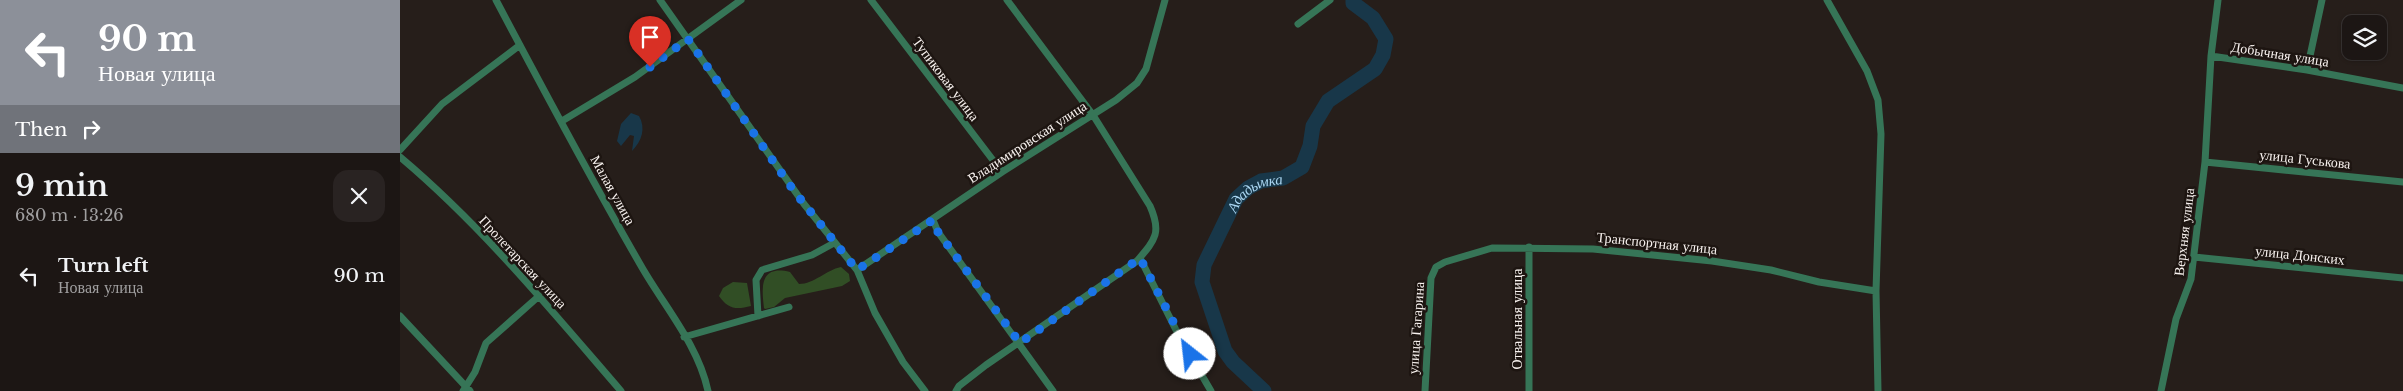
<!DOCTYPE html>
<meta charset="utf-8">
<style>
:root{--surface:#1c1614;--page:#292322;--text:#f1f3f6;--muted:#a09fa0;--line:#3a3534}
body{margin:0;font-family:"Libre Baskerville",serif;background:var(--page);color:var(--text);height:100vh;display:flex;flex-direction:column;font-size:19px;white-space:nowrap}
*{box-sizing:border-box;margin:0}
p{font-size:16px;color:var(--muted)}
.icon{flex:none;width:28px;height:28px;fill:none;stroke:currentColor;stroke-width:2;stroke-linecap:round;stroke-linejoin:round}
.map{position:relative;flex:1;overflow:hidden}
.sheet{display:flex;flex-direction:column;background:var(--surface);width:400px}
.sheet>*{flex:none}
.hud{background:#8c9099;color:#fff;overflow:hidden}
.tools{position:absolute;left:1942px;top:15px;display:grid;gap:10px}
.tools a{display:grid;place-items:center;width:45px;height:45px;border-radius:10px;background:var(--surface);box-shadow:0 1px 4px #0004,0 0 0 1px var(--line);font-size:25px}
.pin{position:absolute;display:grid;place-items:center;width:42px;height:42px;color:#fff;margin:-51px -21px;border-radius:50% 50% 50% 0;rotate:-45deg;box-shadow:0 0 5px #0007}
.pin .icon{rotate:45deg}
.me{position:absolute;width:55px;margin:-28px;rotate:331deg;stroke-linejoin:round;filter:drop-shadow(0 0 4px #0008)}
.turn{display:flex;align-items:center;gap:18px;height:105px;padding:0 15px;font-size:22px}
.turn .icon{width:65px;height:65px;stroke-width:2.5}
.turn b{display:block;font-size:35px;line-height:42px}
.then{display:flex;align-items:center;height:48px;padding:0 15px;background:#0003;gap:10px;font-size:19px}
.round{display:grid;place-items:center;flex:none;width:52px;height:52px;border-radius:15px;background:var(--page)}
.headline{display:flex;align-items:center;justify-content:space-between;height:85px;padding:0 15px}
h1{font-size:30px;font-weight:600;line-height:38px}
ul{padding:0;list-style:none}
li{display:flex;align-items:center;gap:15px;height:75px;padding:0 15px}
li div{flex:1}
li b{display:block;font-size:19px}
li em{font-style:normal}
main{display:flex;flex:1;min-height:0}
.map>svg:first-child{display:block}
.green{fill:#314e25}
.water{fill:#183749}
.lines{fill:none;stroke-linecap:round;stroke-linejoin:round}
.river{stroke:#183749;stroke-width:15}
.street{stroke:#367557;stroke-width:7}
.route{stroke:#1a73e8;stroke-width:9;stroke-dasharray:0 16.2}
.labels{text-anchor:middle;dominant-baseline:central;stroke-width:5;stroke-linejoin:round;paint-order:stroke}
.street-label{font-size:14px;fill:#f8f2ef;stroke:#1d1511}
.water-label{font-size:15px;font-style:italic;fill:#a9d5f1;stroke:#1d1511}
</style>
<main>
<section class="sheet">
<div class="hud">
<div class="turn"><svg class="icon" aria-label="left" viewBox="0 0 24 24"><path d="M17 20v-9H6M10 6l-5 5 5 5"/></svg><div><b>90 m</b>Новая улица</div></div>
<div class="then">Then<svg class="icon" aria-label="right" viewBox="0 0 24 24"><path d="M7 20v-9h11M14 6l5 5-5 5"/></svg></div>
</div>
<div class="headline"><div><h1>9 min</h1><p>680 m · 13:26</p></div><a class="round"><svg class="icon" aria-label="close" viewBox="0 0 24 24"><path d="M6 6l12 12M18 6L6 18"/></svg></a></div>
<ul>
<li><svg class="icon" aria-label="left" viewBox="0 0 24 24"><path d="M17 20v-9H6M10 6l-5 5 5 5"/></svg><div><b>Turn left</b><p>Новая улица</p></div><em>90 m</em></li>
</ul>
</section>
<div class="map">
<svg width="2003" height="391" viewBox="0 0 2003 391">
<rect width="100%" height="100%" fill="#261e1a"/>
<path class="green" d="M441 267 449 274 450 281 442 286 385 298 374 307 365 309 364 308C361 285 361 265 390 272L399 284C414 284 426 270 441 267Z
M333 282 347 283 351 306C336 310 328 309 319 296L323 288Z"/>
<path class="water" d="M231 113 239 116C246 128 242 141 232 151L234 136 230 135 221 146 217 141 221 124Z"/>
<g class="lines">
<path class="river" id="s1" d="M864 391 833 362 825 351 802 282 804 265 836 199 848 188 861 181 883 178 902 167 910 146 913 126 928 101 975 69 983 55 986 39 973 18 953 3V0"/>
<path class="street" d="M96 0C143 89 190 177 240 264 263 305 298 344 308 391
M260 0 404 204 457 270 475 313 503 362 525 391
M471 0 602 172
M1427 0 1467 71 1478 100 1481 134 1476 291 1478 391
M898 24 930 0
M1811 56 1907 70 2003 88
M1907 70 1922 0
M162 121 235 77 341 0
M0 150 42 104 120 45
M0 157C82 226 151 310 221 391
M1805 162 2003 182
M533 220 538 232 653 391
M1129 247V391
M1794 257 2003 278
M740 258 780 338 811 391
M457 270 602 172 716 100 737 83 746 69 765 0
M0 316 70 391
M358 316 356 280 362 270 412 255 434 243
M284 337 389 307
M63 391 75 372 86 343 139 296
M556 391 559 386 586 365 737 261C755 240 762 233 750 206L693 115 607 0
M1025 391 1031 278 1036 267 1045 262 1092 248 1193 249 1312 261 1371 270 1419 282 1476 291
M1761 391 1776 319 1791 279 1805 162 1811 56 1818 0"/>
</g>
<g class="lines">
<path class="route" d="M250 67 288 39 394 191 457 270 533 220 538 232 620 343 740 258 790 354"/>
</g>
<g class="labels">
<g class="street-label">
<text transform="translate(1880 54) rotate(9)">Добычная улица</text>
<text transform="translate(546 79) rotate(53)">Тупиковая улица</text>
<text transform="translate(627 142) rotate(-33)">Владимировская улица</text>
<text transform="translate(1905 159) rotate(6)">улица Гуськова</text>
<text transform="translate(213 190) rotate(61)">Малая улица</text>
<text transform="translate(1784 232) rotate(-83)">Верхняя улица</text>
<text transform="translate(1257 243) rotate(6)">Транспортная улица</text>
<text transform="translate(1900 255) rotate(6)">улица Донских</text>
<text transform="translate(123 262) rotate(47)">Пролетарская улица</text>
<text transform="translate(1117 319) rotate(-90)">Отвальная улица</text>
<text transform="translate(1016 328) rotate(-86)">улица Гагарина</text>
</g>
<g class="water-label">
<text stroke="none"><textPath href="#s1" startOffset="239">Ададымка</textPath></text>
</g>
</g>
</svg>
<div class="tools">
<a><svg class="icon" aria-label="layers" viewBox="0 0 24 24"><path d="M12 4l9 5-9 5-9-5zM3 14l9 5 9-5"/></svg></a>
</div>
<div class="pin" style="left:250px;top:67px;background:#d93025"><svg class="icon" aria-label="arrive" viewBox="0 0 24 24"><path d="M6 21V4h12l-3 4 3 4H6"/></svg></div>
<svg class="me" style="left:790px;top:354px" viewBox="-20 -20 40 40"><circle r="19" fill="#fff"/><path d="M0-13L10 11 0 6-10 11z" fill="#1a73e8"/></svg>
</div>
</main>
